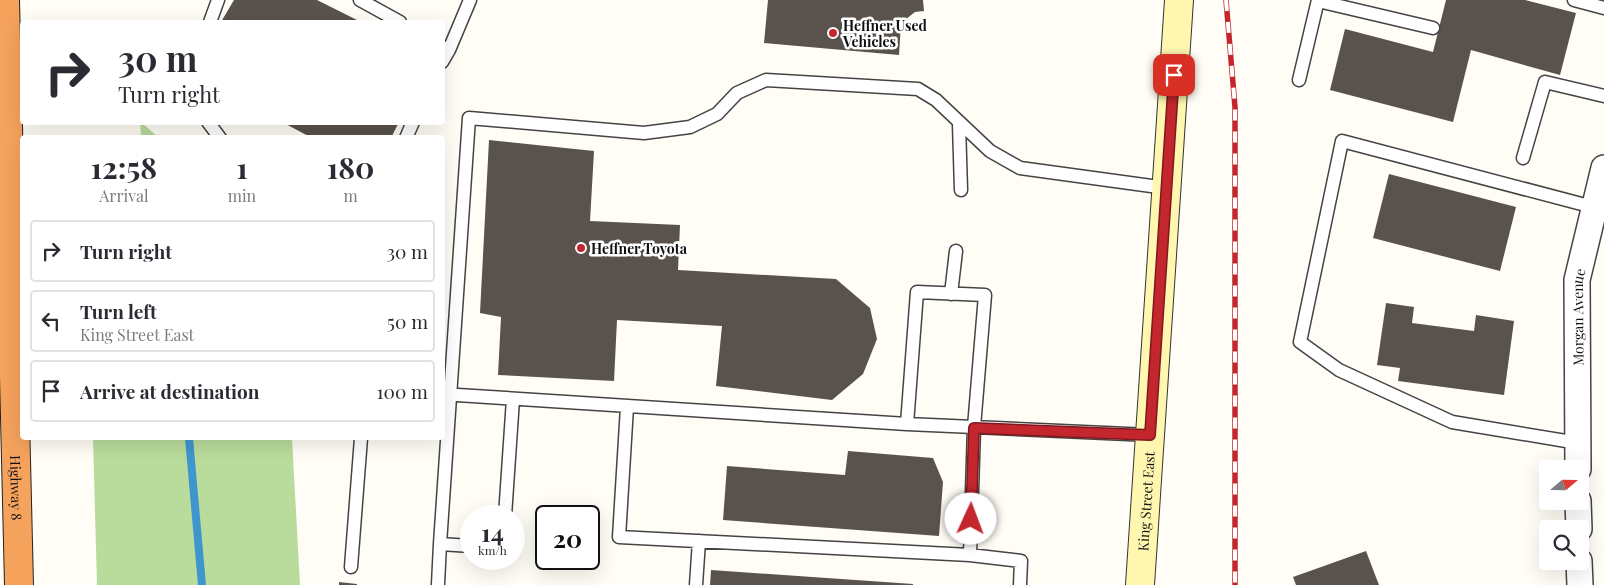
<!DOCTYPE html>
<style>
:root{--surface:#fff;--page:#f7f7f7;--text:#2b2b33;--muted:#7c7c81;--line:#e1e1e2}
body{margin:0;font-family:"Playfair Display",serif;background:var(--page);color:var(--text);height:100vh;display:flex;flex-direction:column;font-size:19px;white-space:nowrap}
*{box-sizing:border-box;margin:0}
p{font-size:16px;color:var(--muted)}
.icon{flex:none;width:28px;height:28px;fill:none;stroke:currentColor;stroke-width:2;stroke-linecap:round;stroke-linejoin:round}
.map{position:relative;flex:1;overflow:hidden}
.drawer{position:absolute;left:20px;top:135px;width:425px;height:305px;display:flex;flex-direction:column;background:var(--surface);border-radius:5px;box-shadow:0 5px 20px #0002}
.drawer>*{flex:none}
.guide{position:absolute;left:20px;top:20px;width:425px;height:105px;border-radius:5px;box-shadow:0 5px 20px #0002;background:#fff;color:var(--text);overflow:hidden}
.needle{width:32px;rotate:70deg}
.tools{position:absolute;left:1539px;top:460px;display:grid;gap:10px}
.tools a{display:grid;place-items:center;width:50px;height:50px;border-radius:5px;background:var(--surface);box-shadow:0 5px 20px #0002;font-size:25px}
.speed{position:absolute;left:460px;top:505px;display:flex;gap:10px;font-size:25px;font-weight:700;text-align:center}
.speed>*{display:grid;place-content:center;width:65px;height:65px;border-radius:50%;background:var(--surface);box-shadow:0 5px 20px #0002;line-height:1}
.speed small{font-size:12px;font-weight:400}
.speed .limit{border:2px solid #111;border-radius:8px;background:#fff;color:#111}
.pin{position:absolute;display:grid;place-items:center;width:42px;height:42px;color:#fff;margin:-21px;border-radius:10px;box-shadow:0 2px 8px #0006}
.me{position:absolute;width:55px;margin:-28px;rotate:2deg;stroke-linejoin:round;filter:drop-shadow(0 0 4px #0008)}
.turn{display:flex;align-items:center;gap:18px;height:105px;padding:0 15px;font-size:22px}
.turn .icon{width:65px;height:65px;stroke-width:2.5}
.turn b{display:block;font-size:35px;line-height:42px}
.eta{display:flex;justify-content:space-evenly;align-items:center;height:85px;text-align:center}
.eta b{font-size:30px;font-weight:700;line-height:35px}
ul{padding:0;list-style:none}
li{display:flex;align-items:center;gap:15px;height:62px;margin:0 10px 8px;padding:0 5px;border:2px solid var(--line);border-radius:5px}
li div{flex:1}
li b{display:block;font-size:19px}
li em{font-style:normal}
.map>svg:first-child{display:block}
.forest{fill:#b9dc9c}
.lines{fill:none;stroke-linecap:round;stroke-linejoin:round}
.stream{stroke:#3f96cf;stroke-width:8}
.building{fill:#5a524d}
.service-casing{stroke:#444;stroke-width:15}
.minor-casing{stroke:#444;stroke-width:28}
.secondary-casing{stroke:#333;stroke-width:30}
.motorway-casing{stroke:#222;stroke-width:30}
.service{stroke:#fff;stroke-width:12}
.minor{stroke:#fff;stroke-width:25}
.secondary{stroke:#fff6b0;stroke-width:28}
.motorway{stroke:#f5a25d;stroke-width:28}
.rail-casing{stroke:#c4262e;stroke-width:5.5}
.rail{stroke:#fff;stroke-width:4;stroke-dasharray:11;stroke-linecap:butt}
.route-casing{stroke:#7f191e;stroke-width:12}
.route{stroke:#c4262e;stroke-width:9}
.poi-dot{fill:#c4262e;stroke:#fff;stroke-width:2}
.labels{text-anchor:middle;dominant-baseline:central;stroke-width:5;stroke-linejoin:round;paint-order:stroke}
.poi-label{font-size:14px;font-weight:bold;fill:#111;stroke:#fff;text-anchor:start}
.street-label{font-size:14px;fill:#111;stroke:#fff}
</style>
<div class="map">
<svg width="1604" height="585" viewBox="0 0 1604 585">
<rect width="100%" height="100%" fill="#fffdf5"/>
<path class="forest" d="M140 123H142L158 137H141Z
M93 438H292L300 585H97Z"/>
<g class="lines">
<path class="stream" d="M189 438 202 585"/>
</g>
<path class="building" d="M234 0H317L361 22H221Z
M768 0H923L924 11 915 12 901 23 899 55 764 43Z
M1446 0H1525L1576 13 1560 75 1471 50 1453 122 1330 90 1345 29 1433 52Z
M282 122H399L391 138H312Z
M489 140 594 151 590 221 680 225 678 270 836 279 870 308 877 339 863 374 832 400 716 386 722 326 617 320 614 381 498 375 501 317 480 313Z
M1389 174 1516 207 1500 271 1373 238Z
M1386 303 1414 307 1412 323 1474 331 1476 315 1514 321 1504 395 1398 381 1400 368 1377 365Z
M848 451 933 458 943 482 939 536 723 520 727 466 845 475Z
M1366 551 1379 585H1296L1293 577Z
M711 570 913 584V585H710Z
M339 582 357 584V585H339Z"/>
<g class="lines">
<g class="service-casing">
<path id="service" d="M360 0 400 22
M1574 0 1604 8
M1318 1 1433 28
M210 22 218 0
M442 47 449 50 470 0
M442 62 449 50
M1299 80 1318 0
M208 122 220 138
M959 124 961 190
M406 138 413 122
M1523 158 1545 82 1604 96
M951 294 956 251
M442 394 907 424 1150 435
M627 407 619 537 970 555 1021 561 1020 585
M907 424 917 292 985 295 974 427 970 555
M1578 443 1452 422 1339 370 1300 342 1342 141 1593 207
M505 516 513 399
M471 546 440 544 469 118 644 133 690 127 717 114 737 93 766 80 918 89 936 100 990 151 1020 168 1166 188
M351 567 361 438
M438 584 440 544
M696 585 699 541"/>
</g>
<g class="minor-casing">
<g id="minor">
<path id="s1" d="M1578 469 1577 280 1604 168"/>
<path d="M1578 501 1579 529"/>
<path d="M1579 561 1580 585"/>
</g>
</g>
<g class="secondary-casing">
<g id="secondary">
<path id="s2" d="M1140 585 1179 0"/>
</g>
</g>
<g class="motorway-casing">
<g id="motorway">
<path id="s3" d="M5 0 19 585"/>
</g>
</g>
<use href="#service" class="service"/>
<use href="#minor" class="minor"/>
<use href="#secondary" class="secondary"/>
<use href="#motorway" class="motorway"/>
<g class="rail-casing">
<path id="rail" d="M1226 0 1235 107V585"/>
</g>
<use href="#rail" class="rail"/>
</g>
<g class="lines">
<g class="route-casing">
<path id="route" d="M971 519 974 428 1150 435 1174 75"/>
</g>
<use href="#route" class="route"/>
</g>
<g class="poi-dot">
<circle cx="833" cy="33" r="5"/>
<circle cx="581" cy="248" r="5"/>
</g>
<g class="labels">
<g class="poi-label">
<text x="843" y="25">Heffner Used<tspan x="843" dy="16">Vehicles</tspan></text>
<text x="591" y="248">Heffner Toyota</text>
</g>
<g class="street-label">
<text stroke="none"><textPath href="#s1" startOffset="152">Morgan Avenue</textPath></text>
<text stroke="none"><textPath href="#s3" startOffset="488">Highway 8</textPath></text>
<text stroke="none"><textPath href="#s2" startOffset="84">King Street East</textPath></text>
</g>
</g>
</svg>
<div class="tools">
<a><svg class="needle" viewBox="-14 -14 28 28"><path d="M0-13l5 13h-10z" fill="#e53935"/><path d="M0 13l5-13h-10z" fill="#7c7c81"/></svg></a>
<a><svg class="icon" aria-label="search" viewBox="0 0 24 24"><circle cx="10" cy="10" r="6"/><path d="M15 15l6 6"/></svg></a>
</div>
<div class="speed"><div>14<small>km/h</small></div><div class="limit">20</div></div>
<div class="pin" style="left:1174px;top:75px;background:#d93025"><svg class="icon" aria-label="arrive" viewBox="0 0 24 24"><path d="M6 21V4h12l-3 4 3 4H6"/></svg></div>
<svg class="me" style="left:971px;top:519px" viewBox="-20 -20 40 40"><circle r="19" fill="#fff"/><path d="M0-13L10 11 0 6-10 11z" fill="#c4262e"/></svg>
<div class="guide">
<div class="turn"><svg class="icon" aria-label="right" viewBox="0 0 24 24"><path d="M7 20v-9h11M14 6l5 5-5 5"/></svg><div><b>30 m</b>Turn right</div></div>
</div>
<section class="drawer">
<div class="eta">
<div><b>12:58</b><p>Arrival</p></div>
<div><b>1</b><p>min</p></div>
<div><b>180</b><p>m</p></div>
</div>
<ul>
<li><svg class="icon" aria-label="right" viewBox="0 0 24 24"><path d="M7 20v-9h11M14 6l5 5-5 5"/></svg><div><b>Turn right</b></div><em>30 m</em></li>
<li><svg class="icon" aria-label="left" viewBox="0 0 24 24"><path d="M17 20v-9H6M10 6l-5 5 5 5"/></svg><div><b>Turn left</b><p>King Street East</p></div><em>50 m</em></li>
<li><svg class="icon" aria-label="arrive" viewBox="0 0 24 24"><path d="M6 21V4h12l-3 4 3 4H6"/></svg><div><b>Arrive at destination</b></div><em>100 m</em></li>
</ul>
</section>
</div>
